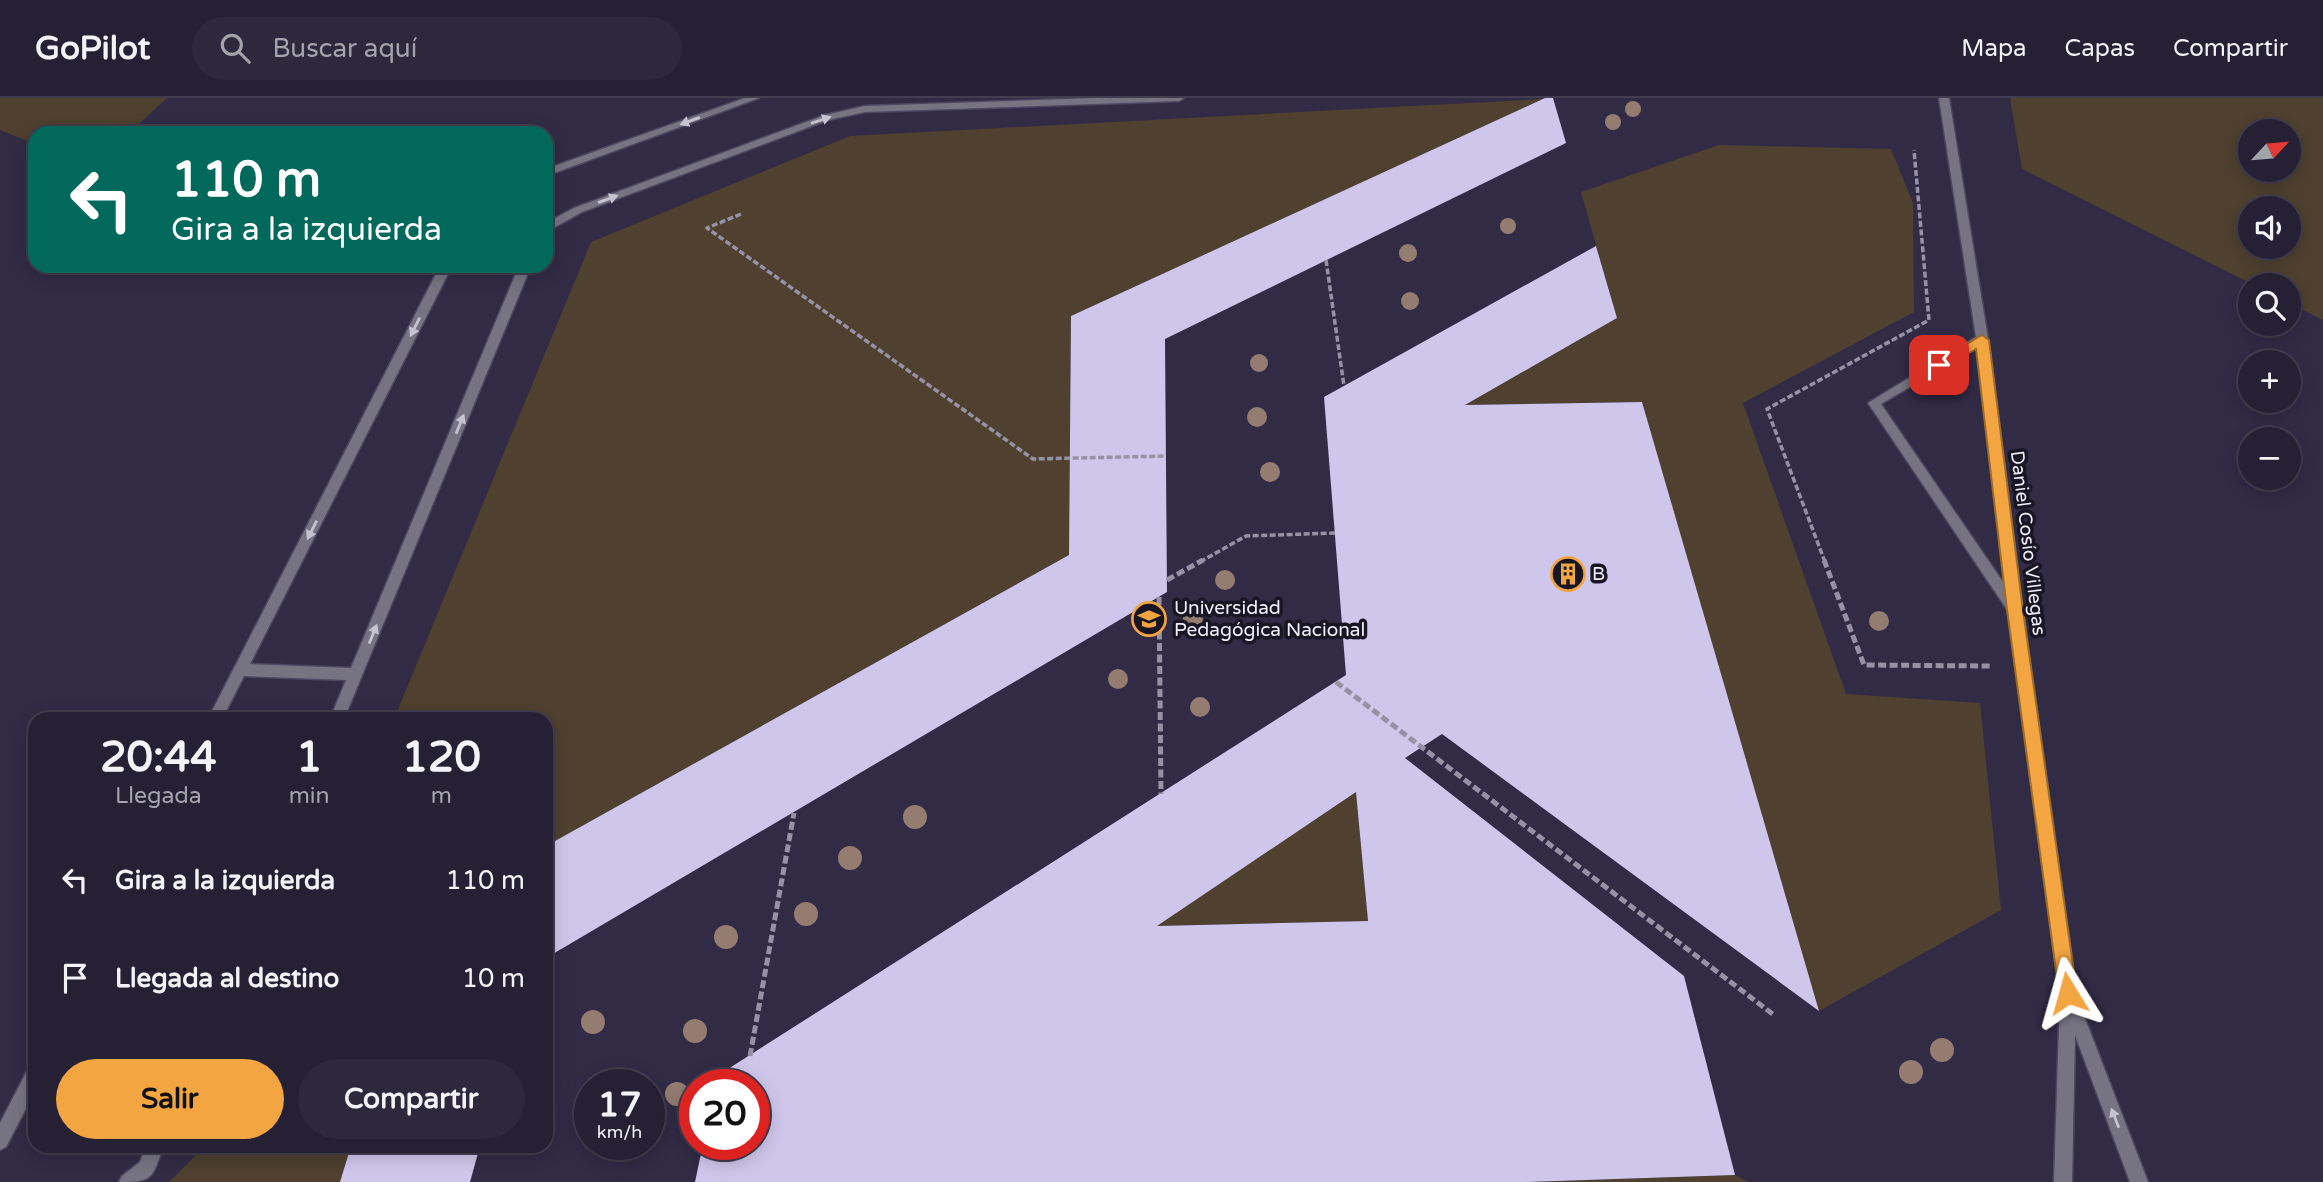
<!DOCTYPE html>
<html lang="es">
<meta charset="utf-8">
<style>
:root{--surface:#252034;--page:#2d283c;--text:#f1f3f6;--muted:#a3a3ac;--line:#423e4f;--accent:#f2a541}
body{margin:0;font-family:"Varela Round",sans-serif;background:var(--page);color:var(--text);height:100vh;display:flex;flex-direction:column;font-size:26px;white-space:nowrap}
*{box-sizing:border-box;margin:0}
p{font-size:23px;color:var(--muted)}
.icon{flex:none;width:38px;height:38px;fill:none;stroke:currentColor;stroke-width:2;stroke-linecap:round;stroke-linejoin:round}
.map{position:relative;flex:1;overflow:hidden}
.details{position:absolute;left:28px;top:614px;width:525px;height:441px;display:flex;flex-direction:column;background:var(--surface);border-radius:21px;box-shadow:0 4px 18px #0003,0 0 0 2px var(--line)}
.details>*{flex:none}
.guide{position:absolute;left:28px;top:28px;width:525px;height:147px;border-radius:21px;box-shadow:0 4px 18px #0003,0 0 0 2px var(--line);background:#00695c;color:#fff;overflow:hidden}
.needle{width:46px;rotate:64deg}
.tools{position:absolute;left:2238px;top:21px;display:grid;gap:14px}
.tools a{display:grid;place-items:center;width:63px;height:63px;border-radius:50%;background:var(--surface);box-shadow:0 4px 18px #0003,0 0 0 2px var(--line);font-size:35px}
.speed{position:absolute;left:574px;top:971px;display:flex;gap:14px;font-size:35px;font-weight:700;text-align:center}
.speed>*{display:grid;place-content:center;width:91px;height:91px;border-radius:50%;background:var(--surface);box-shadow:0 4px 18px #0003,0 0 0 2px var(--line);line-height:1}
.speed small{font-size:18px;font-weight:400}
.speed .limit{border:10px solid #d22;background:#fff;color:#111}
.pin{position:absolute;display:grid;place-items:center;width:60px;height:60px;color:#fff;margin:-30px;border-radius:14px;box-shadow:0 4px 10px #0006}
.me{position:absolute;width:77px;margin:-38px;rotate:352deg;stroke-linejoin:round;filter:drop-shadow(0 0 5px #0008)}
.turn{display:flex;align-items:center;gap:24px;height:147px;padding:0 28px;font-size:32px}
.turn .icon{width:91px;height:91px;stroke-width:2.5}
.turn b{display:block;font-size:49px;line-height:60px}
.eta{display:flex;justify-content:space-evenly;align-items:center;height:119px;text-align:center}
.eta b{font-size:42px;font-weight:800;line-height:49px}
.cta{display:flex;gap:14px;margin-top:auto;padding:14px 28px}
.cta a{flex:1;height:80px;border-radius:42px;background:var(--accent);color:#111;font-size:28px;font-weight:800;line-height:80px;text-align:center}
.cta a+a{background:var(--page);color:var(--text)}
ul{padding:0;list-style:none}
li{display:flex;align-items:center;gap:21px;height:98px;padding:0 28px}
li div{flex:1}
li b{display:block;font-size:26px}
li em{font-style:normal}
header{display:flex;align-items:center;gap:42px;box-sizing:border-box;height:98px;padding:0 35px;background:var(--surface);border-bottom:2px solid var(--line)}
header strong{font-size:33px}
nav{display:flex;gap:38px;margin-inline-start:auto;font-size:24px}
.search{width:490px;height:63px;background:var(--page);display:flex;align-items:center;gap:18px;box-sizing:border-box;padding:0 24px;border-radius:38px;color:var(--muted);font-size:26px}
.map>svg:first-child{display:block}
.green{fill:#4f402f;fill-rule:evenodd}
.building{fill:#cec7eb;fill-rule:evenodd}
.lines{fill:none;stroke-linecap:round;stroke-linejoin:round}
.service-casing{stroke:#4c4660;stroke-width:3}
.path-far1{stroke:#9692a6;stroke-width:3.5;stroke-dasharray:6 2.5;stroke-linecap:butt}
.path{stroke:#9692a6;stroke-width:5;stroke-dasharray:8 3.5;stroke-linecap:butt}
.service{fill:#767482;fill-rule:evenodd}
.tree{fill:#947c71}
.oneway{fill:#c5c3d2}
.route{fill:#f2a541;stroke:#9d6b2a;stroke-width:2}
.labels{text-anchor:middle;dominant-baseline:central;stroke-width:7;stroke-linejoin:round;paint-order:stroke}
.street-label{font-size:19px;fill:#f0eefd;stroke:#181622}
.poi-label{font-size:19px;fill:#f0eefd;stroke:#181622;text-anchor:start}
</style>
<header>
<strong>GoPilot</strong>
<div class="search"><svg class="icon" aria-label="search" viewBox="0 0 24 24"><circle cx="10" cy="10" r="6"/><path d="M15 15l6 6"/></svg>Buscar aquí</div>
<nav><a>Mapa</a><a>Capas</a><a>Compartir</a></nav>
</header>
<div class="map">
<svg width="2323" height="1084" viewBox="0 0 2323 1084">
<rect width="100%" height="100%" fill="#312b46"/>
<path class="green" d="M0 0H167L129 35H35V46L0 32Z
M2010 0H2323V222L2289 205V187H2254L2022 71ZM2289 33V72H2250V33ZM2250 110H2289V149H2250Z
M1544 1 1071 218 1069 457 546 748V621H394L591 144 850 38Z
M1719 47 1891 51 1913 105 1914 214 1743 305 1846 596 1980 605 2001 812 1819 913 1642 304 1465 307 1617 220 1581 94Z
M1356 694 1368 823 1157 828Z
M205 1048H351L340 1084H169Z
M1735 1077 1749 1084H1527Z"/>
<path class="building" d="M1545 0H1553L1566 45 1165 241 1167 494 546 860V748L1069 457 1071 218Z
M1596 148 1617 220 1465 307 1642 304 1819 913 1442 636 1405 660 1684 878 1735 1077 1527 1084H695L703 1046H754V987H715L717 978 1346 577 1324 299ZM1356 694 1368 823 1157 828Z
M351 1048H480L470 1084H340Z"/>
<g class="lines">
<g class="service-casing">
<path id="service" d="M745 0H759L546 78V71Z
M1093 0H1184L1179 3 865 14 828 22 582 114 546 134V125L574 110 825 17 865 8Z
M1939 0H1949L1988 241 2022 511 2076 897 2148 1084H2130L2075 937 2072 1084H2054L2060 895 2008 513 1868 305 1976 239ZM1977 249 2005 487 1881 306Z
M440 168H452L250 566 351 570 519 168H531L344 621H330L346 582 244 578 222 621H208Z
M35 966V993L6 1049 0 1052V1025L29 969Z
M146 1048H164C151 1080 155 1084 119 1084L122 1078 140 1064Z"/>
</g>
<path class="path-far1" d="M741 116 707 130 1033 361 1166 358
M1326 162 1344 288
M1200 464 1246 438 1335 435
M1825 464 1767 311 1929 222 1914 52"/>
<path class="path" d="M1824 462 1864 567 1990 568
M1167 482 1203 462
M1159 499 1161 696
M1336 584 1774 917
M750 958 794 715"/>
<use href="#service" class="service"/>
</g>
<g class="tree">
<circle cx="1633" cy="11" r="8"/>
<circle cx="1613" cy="24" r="8"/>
<circle cx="1508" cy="128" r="8"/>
<circle cx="1408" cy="155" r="9"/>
<circle cx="1410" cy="203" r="9"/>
<circle cx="1259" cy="265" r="9"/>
<circle cx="1257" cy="319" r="10"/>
<circle cx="1270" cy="374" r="10"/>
<circle cx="1225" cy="482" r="10"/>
<circle cx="1193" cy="520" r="10"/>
<circle cx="1879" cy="523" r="10"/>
<circle cx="1118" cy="581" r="10"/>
<circle cx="1200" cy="609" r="10"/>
<circle cx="915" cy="719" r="12"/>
<circle cx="850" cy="760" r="12"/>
<circle cx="806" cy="816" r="12"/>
<circle cx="726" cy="839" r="12"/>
<circle cx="593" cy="924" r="12"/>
<circle cx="695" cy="933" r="12"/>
<circle cx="1942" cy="952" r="12"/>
<circle cx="1911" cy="974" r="12"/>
<circle cx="677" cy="996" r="12"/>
</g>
<defs><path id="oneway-solid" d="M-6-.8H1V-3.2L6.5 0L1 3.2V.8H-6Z" transform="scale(1.75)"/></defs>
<g class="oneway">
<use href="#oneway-solid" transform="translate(821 22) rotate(-18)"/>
<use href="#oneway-solid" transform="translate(690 23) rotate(160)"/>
<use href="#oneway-solid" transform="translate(608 101) rotate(-20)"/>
<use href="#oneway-solid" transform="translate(415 229) rotate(117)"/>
<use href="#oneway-solid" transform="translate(460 326) rotate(-68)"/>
<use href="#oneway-solid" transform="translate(312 432) rotate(117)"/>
<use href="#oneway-solid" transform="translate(373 536) rotate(-68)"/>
<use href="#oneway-solid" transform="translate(2115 1020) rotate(-111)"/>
</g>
<path class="route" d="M1982 237 1989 242 2023 512 2077 895 2075 902 2068 905 2061 902 2059 895 2007 512 1976 251 1943 270 1939 272 1932 267Z"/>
<defs>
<g id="building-ring" transform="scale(1.75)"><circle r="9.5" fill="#181622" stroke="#f2a541" stroke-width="1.5"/><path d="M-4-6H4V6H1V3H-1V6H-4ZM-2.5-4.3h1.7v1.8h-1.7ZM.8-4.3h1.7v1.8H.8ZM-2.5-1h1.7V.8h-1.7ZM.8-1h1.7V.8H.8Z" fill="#f2a541"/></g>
<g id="university-ring" transform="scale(1.75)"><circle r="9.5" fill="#181622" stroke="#f2a541" stroke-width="1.5"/><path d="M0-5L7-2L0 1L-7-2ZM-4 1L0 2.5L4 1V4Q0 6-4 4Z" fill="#f2a541"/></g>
</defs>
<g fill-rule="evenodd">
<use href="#building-ring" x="1568" y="476"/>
<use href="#university-ring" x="1149" y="521"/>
</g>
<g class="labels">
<g class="street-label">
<text transform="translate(2028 445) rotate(83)">Daniel Cosío Villegas</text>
</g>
<g class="poi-label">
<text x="1592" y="476">B</text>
<text x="1174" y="510">Universidad<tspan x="1174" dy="22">Pedagógica Nacional</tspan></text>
</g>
</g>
</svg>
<div class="tools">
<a><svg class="needle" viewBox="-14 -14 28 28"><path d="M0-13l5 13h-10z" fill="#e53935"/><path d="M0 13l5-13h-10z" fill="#a3a3ac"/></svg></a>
<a><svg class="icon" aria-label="sound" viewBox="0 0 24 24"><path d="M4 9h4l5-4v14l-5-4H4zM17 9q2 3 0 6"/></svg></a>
<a><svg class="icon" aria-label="search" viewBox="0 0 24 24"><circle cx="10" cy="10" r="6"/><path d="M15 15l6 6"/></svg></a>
<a>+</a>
<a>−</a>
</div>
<div class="speed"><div>17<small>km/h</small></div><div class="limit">20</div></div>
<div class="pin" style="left:1939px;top:267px;background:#d93025"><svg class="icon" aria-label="arrive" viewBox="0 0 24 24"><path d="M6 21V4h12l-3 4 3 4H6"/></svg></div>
<svg class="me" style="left:2068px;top:895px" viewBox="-20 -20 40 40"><path d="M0-17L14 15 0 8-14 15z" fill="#f2a541" stroke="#fff" stroke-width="4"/></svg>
<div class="guide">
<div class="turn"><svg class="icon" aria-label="left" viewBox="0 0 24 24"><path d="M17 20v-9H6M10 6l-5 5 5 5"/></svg><div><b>110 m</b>Gira a la izquierda</div></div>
</div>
<section class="details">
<div class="eta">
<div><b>20:44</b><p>Llegada</p></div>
<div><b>1</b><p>min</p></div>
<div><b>120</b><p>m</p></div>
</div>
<ul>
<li><svg class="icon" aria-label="left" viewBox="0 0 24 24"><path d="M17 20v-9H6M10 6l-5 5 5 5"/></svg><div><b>Gira a la izquierda</b></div><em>110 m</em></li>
<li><svg class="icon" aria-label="arrive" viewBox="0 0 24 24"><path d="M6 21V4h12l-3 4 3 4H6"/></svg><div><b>Llegada al destino</b></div><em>10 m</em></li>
</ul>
<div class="cta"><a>Salir</a><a>Compartir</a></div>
</section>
</div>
